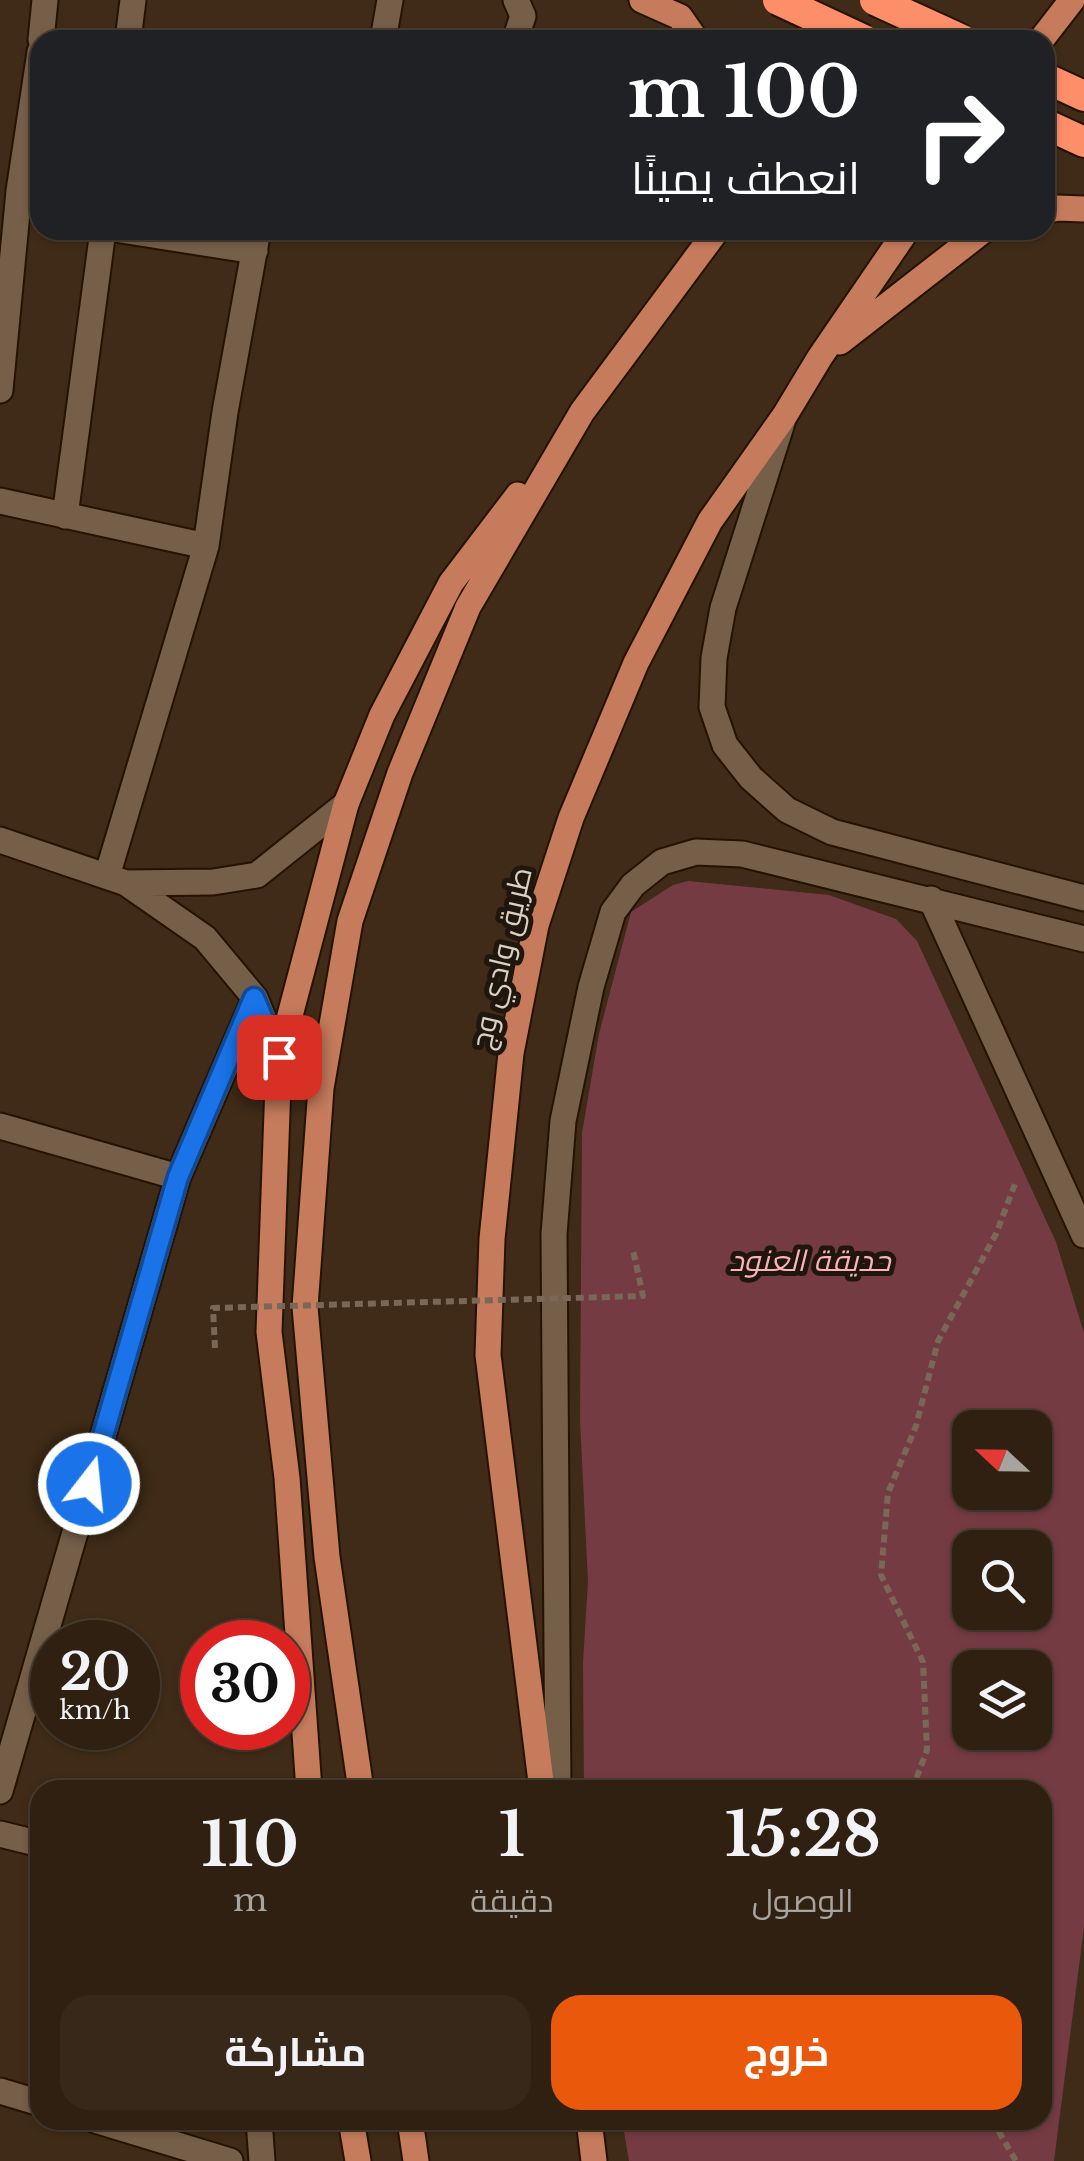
<!DOCTYPE html>
<html lang="ar">
<meta charset="utf-8">
<style>
:root{--surface:#2f2011;--page:#37281a;--text:#f1f3f6;--muted:#a7a39f;--line:#4a3e31;--accent:#ea580c}
body{margin:0;font-family:"Libre Baskerville",Cairo,serif;background:var(--page);color:var(--text);direction:rtl;height:100vh;display:flex;flex-direction:column;font-size:38px;white-space:nowrap}
*{box-sizing:border-box;margin:0}
p{font-size:32px;color:var(--muted)}
.icon{flex:none;width:55px;height:55px;fill:none;stroke:currentColor;stroke-width:2;stroke-linecap:round;stroke-linejoin:round}
.map{position:relative;flex:1;overflow:hidden;direction:ltr}
.side{position:absolute;left:30px;top:1780px;width:1022px;height:350px;display:flex;flex-direction:column;background:var(--surface);border-radius:30px;box-shadow:0 2px 8px #0004,0 0 0 2px var(--line);direction:rtl}
.side>*{flex:none}
.guide{position:absolute;left:30px;top:30px;width:1025px;height:210px;border-radius:30px;box-shadow:0 2px 8px #0004,0 0 0 2px var(--line);direction:rtl;background:#202124;color:#fff;overflow:hidden}
.needle{width:65px;rotate:292deg}
.buttons{position:absolute;left:952px;top:1410px;display:grid;gap:20px}
.buttons a{display:grid;place-items:center;width:100px;height:100px;border-radius:20px;background:var(--surface);box-shadow:0 2px 8px #0004,0 0 0 2px var(--line);font-size:50px}
.speed{position:absolute;left:30px;top:1620px;display:flex;gap:20px;font-size:50px;font-weight:700;text-align:center}
.speed>*{display:grid;place-content:center;width:130px;height:130px;border-radius:50%;background:var(--surface);box-shadow:0 2px 8px #0004,0 0 0 2px var(--line);line-height:1}
.speed small{font-size:25px;font-weight:400}
.speed .limit{border:15px solid #d22;background:#fff;color:#111}
.pin{position:absolute;display:grid;place-items:center;width:85px;height:85px;color:#fff;margin:-42px;border-radius:20px;box-shadow:0 5px 15px #0006}
.me{position:absolute;width:110px;margin:-55px;rotate:16deg;stroke-linejoin:round;filter:drop-shadow(0 0 8px #0008)}
.turn{display:flex;align-items:center;gap:35px;height:210px;padding:0 30px;font-size:45px}
.turn .icon{width:130px;height:130px;stroke-width:2.5}
.turn b{display:block;font-size:70px;line-height:85px}
.eta{display:flex;justify-content:space-evenly;align-items:center;height:170px;text-align:center}
.eta b{font-size:60px;font-weight:700;line-height:70px}
.primary-button{display:flex;gap:20px;margin-top:auto;padding:20px 30px}
.primary-button a{flex:1;height:115px;border-radius:30px;background:var(--accent);color:#fff;font-size:40px;font-weight:700;line-height:115px;text-align:center}
.primary-button a+a{background:var(--page);color:var(--text)}
.map>svg:first-child{display:block}
.park{fill:#753b43;fill-rule:evenodd}
.lines{fill:none;stroke-linecap:round;stroke-linejoin:round}
.minor-casing{stroke:#251301;stroke-width:29}
.major-casing{stroke:#251301;stroke-width:29}
.highway-casing{stroke:#251301;stroke-width:34}
.path{stroke:#796857;stroke-width:6;stroke-dasharray:8 5;stroke-linecap:butt}
.minor{stroke:#755f49;stroke-width:25}
.major{stroke:#c67b5c;stroke-width:25}
.highway{stroke:#fc8e69;stroke-width:30}
.highway-bridge-casing{stroke:#251301;stroke-width:34;stroke-linecap:butt}
.path-bridge{stroke:#796857;stroke-width:6;stroke-dasharray:8 5;stroke-linecap:butt}
.highway-bridge{stroke:#fc8e69;stroke-width:30}
.route-casing{stroke:#114b97;stroke-width:25}
.route{stroke:#1a73e8;stroke-width:18}
.labels{text-anchor:middle;dominant-baseline:central;stroke-width:10;stroke-linejoin:round;paint-order:stroke}
.street-label{font-size:30px;fill:#dccfc3;stroke:#1f160d}
.park-label{font-size:30px;font-style:italic;fill:#fdb2b9;stroke:#1f160d}
</style>
<div class="map">
<svg width="1084" height="2161" viewBox="0 0 1084 2161">
<rect width="100%" height="100%" fill="#3f2b17"/>
<path class="park" d="M688 881 829 895 896 919 917 941 1056 1242 1084 1333V1927L1054 2161H629L622 2120H1042V1790H584L583 1662 588 1582 580 1420 582 1133 599 1034 631 912 673 885ZM970 1428H1035V1492H970ZM970 1548H1035V1612H970ZM970 1668H1035V1732H970Z"/>
<g class="lines">
<g class="minor-casing">
<path id="minor" d="M41 40 45 0
M128 40 133 0
M383 40 390 0
M515 40 523 16 516 0
M121 230 255 251
M0 390 19 191 40 52
M782 423 723 608 714 658 712 707 725 745 751 778 787 810 832 832 1084 898
M0 501 206 546
M65 516 103 230
M0 840 126 883 205 938 255 998 279 1057
M107 876 206 546 225 412 258 230
M126 883 213 882 257 875 346 804
M931 899 1084 1235
M0 1126 178 1177
M558 1790 554 1234 563 1121 591 987 613 912 633 885 662 862 696 852 742 854 1084 939
M0 1791 178 1177 255 998
M0 1834 40 1844
M0 2091 40 2103
M95 2120 230 2161
M259 2120 262 2161"/>
</g>
<g class="major-casing">
<path id="major" d="M642 0 680 17 696 40
M1041 40 1072 0
M1045 211 1057 208 1084 209
M840 342 984 230
M309 1790 287 1478 269 1332 279 1057 346 804 382 715 451 583 518 495
M361 1790 327 1557 305 1307 321 1088 350 921 400 773 468 607 582 412 717 230
M542 1790 488 1355 492 1239 511 1053 536 925 571 818 636 663 710 521 785 415 820 357 907 230
M351 2120 358 2161
M410 2120 416 2161
M589 2120 594 2161"/>
</g>
<g class="highway-casing">
<path id="highway" d="M1045 78 1084 96
M1045 124 1084 142"/>
</g>
<path class="path" d="M912 1790 927 1750 923 1662 881 1575 888 1493 916 1426 938 1341 996 1234 1015 1184
M992 2120 1016 2161"/>
<use href="#minor" class="minor"/>
<use href="#major" class="major"/>
<use href="#highway" class="highway"/>
<g class="highway-bridge-casing">
<path id="highway-bridge" d="M778 0 864 40
M875 0 962 40"/>
</g>
<path class="path-bridge" d="M215 1348 213 1308 643 1296 633 1250"/>
<use href="#highway-bridge" class="highway-bridge"/>
</g>
<g class="lines">
<g class="route-casing">
<path id="route" d="M89 1484 178 1177 254 998 279 1057"/>
</g>
<use href="#route" class="route"/>
</g>
<g class="labels">
<g class="street-label">
<text transform="translate(501 958) rotate(-77)">طريق وادي وج</text>
</g>
<g class="park-label">
<text x="810" y="1260">حديقة العنود</text>
</g>
</g>
</svg>
<div class="buttons">
<a><svg class="needle" viewBox="-14 -14 28 28"><path d="M0-13l5 13h-10z" fill="#e53935"/><path d="M0 13l5-13h-10z" fill="#a7a39f"/></svg></a>
<a><svg class="icon" aria-label="search" viewBox="0 0 24 24"><circle cx="10" cy="10" r="6"/><path d="M15 15l6 6"/></svg></a>
<a><svg class="icon" aria-label="layers" viewBox="0 0 24 24"><path d="M12 4l9 5-9 5-9-5zM3 14l9 5 9-5"/></svg></a>
</div>
<div class="speed"><div>20<small>km/h</small></div><div class="limit">30</div></div>
<div class="pin" style="left:279px;top:1057px;background:#d93025"><svg class="icon" aria-label="arrive" viewBox="0 0 24 24"><path d="M6 21V4h12l-3 4 3 4H6"/></svg></div>
<svg class="me" style="left:89px;top:1484px" viewBox="-20 -20 40 40"><circle r="17" fill="#1a73e8" stroke="#fff" stroke-width="3"/><path d="M0-11L8 9 0 5-8 9z" fill="#fff"/></svg>
<div class="guide">
<div class="turn"><svg class="icon" aria-label="right" viewBox="0 0 24 24"><path d="M7 20v-9h11M14 6l5 5-5 5"/></svg><div><b>100 m</b>انعطف يمينًا</div></div>
</div>
<section class="side">
<div class="eta">
<div><b>15:28</b><p>الوصول</p></div>
<div><b>1</b><p>دقيقة</p></div>
<div><b>110</b><p>m</p></div>
</div>
<div class="primary-button"><a>خروج</a><a>مشاركة</a></div>
</section>
</div>
